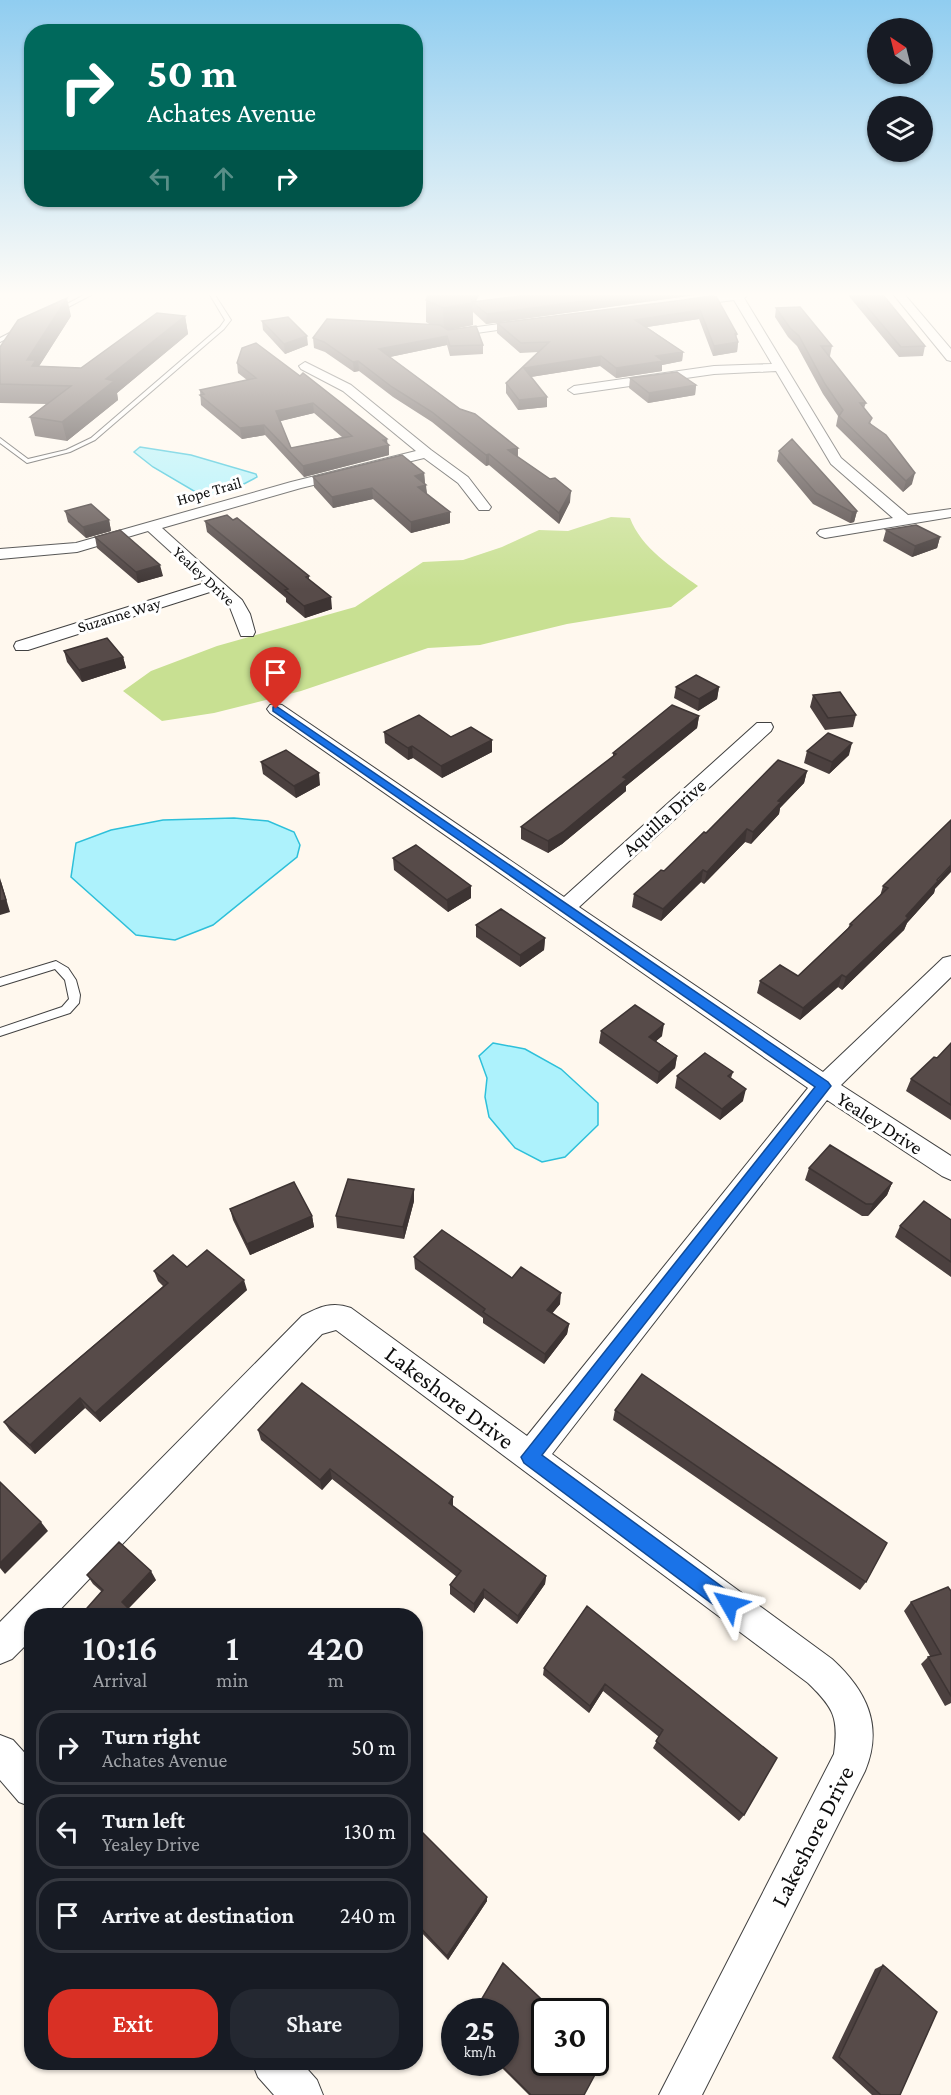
<!DOCTYPE html>
<style>
:root{--surface:#171b24;--page:#242831;--text:#f1f3f6;--muted:#9ea1a6;--line:#363941;--accent:#d93025}
body{margin:0;font-family:"Crimson Pro",serif;background:var(--page);color:var(--text);height:100vh;display:flex;flex-direction:column;font-size:22px;white-space:nowrap}
*{box-sizing:border-box;margin:0}
p{font-size:20px;color:var(--muted)}
.icon{flex:none;width:33px;height:33px;fill:none;stroke:currentColor;stroke-width:2;stroke-linecap:round;stroke-linejoin:round}
.map{position:relative;flex:1;overflow:hidden}
.panel{position:absolute;left:24px;top:1608px;width:399px;height:462px;display:flex;flex-direction:column;background:var(--surface);border-radius:24px;box-shadow:0 2px 4px #0004}
.panel>*{flex:none}
.guide{position:absolute;left:24px;top:24px;width:399px;height:183px;border-radius:24px;box-shadow:0 2px 4px #0004;background:#00695c;color:#fff;overflow:hidden}
.needle{width:39px;rotate:325deg}
.tools{position:absolute;left:867px;top:18px;display:grid;gap:12px}
.tools a{display:grid;place-items:center;width:66px;height:66px;border-radius:50%;background:var(--surface);box-shadow:0 2px 4px #0004;font-size:30px}
.speed{position:absolute;left:441px;top:1998px;display:flex;gap:12px;font-size:30px;font-weight:700;text-align:center}
.speed>*{display:grid;place-content:center;width:78px;height:78px;border-radius:50%;background:var(--surface);box-shadow:0 2px 4px #0004;line-height:1}
.speed small{font-size:15px;font-weight:400}
.speed .limit{border:3px solid #111;border-radius:9px;background:#fff;color:#111}
.pin{position:absolute;display:grid;place-items:center;width:51px;height:51px;color:#fff;margin:-62px -26px;border-radius:50% 50% 50% 0;rotate:-45deg;box-shadow:0 0 6px #0007}
.pin .icon{rotate:45deg}
.me{position:absolute;width:66px;margin:-33px;rotate:307deg;stroke-linejoin:round;filter:drop-shadow(0 0 4px #0008)}
.turn{display:flex;align-items:center;gap:21px;height:126px;padding:0 24px;font-size:27px}
.turn .icon{width:78px;height:78px;stroke-width:2.5}
.turn b{display:block;font-size:42px;line-height:51px}
.lanes{display:flex;align-items:center;height:57px;padding:0 24px;background:#0003;justify-content:center;gap:30px;direction:ltr}
.lanes .off{opacity:.35}
.eta{display:flex;justify-content:space-evenly;align-items:center;height:102px;text-align:center}
.eta b{font-size:36px;font-weight:600;line-height:42px}
.cta{display:flex;gap:12px;margin-top:auto;padding:12px 24px}
.cta a{flex:1;height:69px;border-radius:24px;background:var(--accent);color:#fff;font-size:24px;font-weight:600;line-height:69px;text-align:center}
.cta a+a{background:var(--page);color:var(--text)}
ul{padding:0;list-style:none}
li{display:flex;align-items:center;gap:18px;height:75px;margin:0 12px 9px;padding:0 12px;border:3px solid var(--line);border-radius:24px}
li div{flex:1}
li b{display:block;font-size:22px}
li em{font-style:normal}
.map>svg:first-child{display:block}
.forest{fill:#c8e092}
.water{fill:#adf2fc;stroke:#2dc0da;stroke-width:1.5}
.lines{fill:none;stroke-linecap:round;stroke-linejoin:round}
.lane-casing{stroke:#414141;stroke-width:2}
.street-casing{stroke:#414141;stroke-width:2}
.lane{fill:#fff;fill-rule:evenodd}
.street{fill:#fff;fill-rule:evenodd}
.wall{fill:#4b403f;fill-rule:evenodd}
.shaded-wall{fill:#3d3433}
.building{fill:#574b49;stroke:#3d3433;stroke-width:1.5;fill-rule:evenodd}
.route{fill:#1a73e8;stroke:#114b97;stroke-width:1.5}
.labels{text-anchor:middle;dominant-baseline:central;stroke-width:6;stroke-linejoin:round;paint-order:stroke}
.far-street-label{font-size:16px;fill:#0e0e0e;stroke:#fff}
.street-label{font-size:20px;fill:#0e0e0e;stroke:#fff}
.near-street-label{font-size:24px;fill:#0e0e0e;stroke:#fff}
</style>
<div class="map">
<svg width="951" height="2095" viewBox="0 0 951 2095">
<rect width="100%" height="100%" fill="#fff8ee"/>
<path class="forest" d="M611 517 630 518C641 548 673 568 698 586L671 607 567 624 480 645 428 648 301 691 214 713 162 721 123 691 151 671 217 646 355 607 423 562 463 560 502 547 539 530 568 531Z"/>
<path class="water" d="M140 447 191 455 256 474 257 477 240 486 210 495 199 494 153 467 134 452Z
M234 818 268 821 294 832 300 845 297 857 213 925 175 940 136 935 71 877 76 843 111 830 163 820Z
M493 1043 525 1049 561 1069 598 1103V1125L565 1157 542 1162 515 1148 489 1117 485 1097 487 1078 479 1056Z"/>
<g class="lines">
<g class="lane-casing">
<path id="lane" d="M84 295H91L57 313 52 312Z
M210 295H215L231 320 224 329 95 440 70 452 27 463 0 443V438L28 459 66 450 91 438 220 327 225 320Z
M23 326 25 329 0 342V338Z
M56 961 68 968 76 980 80 995 79 1003 70 1013 0 1036V1028L62 1007 69 999 65 980 55 969 0 986V978Z"/>
</g>
<g class="street-casing">
<path id="street" d="M717 295H748L744 298 841 458 908 515 951 509V517L825 538 820 536 817 533 820 530 893 518 831 464 776 371 714 374 574 394 568 390 574 386 714 366 772 364 734 300 686 306 680 303 686 300Z
M894 295H905L951 349V361L947 360Z
M529 320 533 321V325L448 337 442 334 448 331Z
M305 362 351 385 431 450 468 477 491 507 489 510H479L458 483 424 458 301 488 162 528 242 600 250 614 255 632 253 636H241L229 605 213 591 28 650H16L14 646 16 642 205 583 148 531 77 552 0 559V549L76 543 291 482 416 451 343 391 301 369 299 366Z
M276 704 282 705 564 897 757 723H771L773 727 771 731 579 907 823 1072 943 958 951 956V977L841 1085 951 1156V1180L942 1176 827 1100 552 1454 832 1659C866 1690 884 1725 865 1771L702 2095H659L834 1754C839 1718 834 1708 808 1683L336 1330 322 1334 54 1616H32V1639L12 1659 0 1664V1622L302 1316C319 1307 332 1301 351 1308L527 1436 808 1088 270 713 267 709 270 705Z
M0 1735 13 1740 32 1761V1807L19 1802 0 1780Z
M252 2062H301L317 2080 323 2095H274L258 2077Z"/>
</g>
<use href="#lane" class="lane"/>
<use href="#street" class="street"/>
</g>
<path class="wall" d="M428 295H479L476 302 528 295H695L486 324 473 312V325L451 329 483 345V354L450 356 447 345 390 357 460 409 518 448V457L570 502 559 524 489 465 486 466 432 422 393 397 359 371 354 372 325 352 314 348 313 338 431 325 426 322V300Z
M848 295H883L925 346 923 356 899 357Z
M716 296 737 334 736 338 738 342 737 352 713 356 699 319 647 327 683 352 682 361 662 365V371L616 378 600 366 531 377 547 407 518 410 506 393V383L539 352 520 353 497 333V323Z
M776 308 832 346 830 356H828L866 403 864 408 871 424 912 484 903 492 836 426 838 416 823 394 797 346 788 337 775 317Z
M71 316 39 366 81 368 185 316 188 334 117 393 118 400 67 441 35 436 30 417 46 404 0 403V347Z
M262 321 308 345 285 354 263 330Z
M242 348 388 444 389 445V455L304 477 265 435 242 439 201 405 200 390 247 380 238 373 237 363ZM314 413 342 437 291 448 280 421Z
M630 378 696 385 695 395 648 403 629 388Z
M779 451 857 511 854 522 850 523 813 504 777 461Z
M424 473 425 483 427 494 450 523 411 533 373 499 333 508 314 487 313 477Z
M65 511 109 520 111 531 86 538 68 522Z
M205 521 309 576V579L332 609 305 618 286 602V598L207 532Z
M886 530 940 537 937 548 912 557 883 541Z
M95 537 163 576 138 583 97 548Z
M64 651 123 657 126 668 82 682 67 662Z
M676 687H719L717 699 698 711 674 698Z
M813 695 856 715 853 727 825 730 810 707Z
M699 716 697 728 626 786V791L562 844 548 853 521 839V827L613 757V753Z
M384 732 492 740V752L442 778 413 758 408 760 385 743Z
M807 751 849 755 829 774 804 763Z
M261 762 320 785 296 798 263 774Z
M807 771 804 783 780 808 779 814 751 844 745 842 704 884 701 882 661 921 632 907 634 894 664 871 706 833Z
M393 858 471 898 448 912 394 870Z
M883 886 935 889 934 893 907 923 904 930 842 990 838 987 800 1020 757 993 760 981 798 976 848 928 850 924 880 896Z
M476 925 545 938 544 950 520 967 476 937Z
M601 1031 662 1036 656 1041 677 1056 675 1068 657 1084 599 1043Z
M951 1043V1120L906 1091 911 1079 937 1058Z
M733 1072 731 1078 743 1101 720 1120 675 1088 677 1076Z
M809 1168 892 1183 887 1195 868 1216H862L805 1180Z
M414 1201 404 1239 337 1228 336 1216Z
M230 1209 312 1216 314 1227 250 1255 233 1220Z
M951 1220V1277L895 1237 900 1226Z
M414 1257 512 1278 560 1304 552 1313 569 1324 567 1334 544 1364 483 1323V1318L415 1269Z
M187 1267 247 1290 100 1422 85 1408 35 1454 10 1431 4 1422 163 1286 158 1281 154 1271Z
M615 1410 866 1582 860 1590 613 1420Z
M258 1430 453 1506 546 1576 545 1584 517 1624 484 1598 474 1613 450 1594V1585L457 1577 332 1479 322 1490 261 1440Z
M87 1575 156 1580 129 1608 102 1592 93 1584Z
M951 1591V1703L945 1706 921 1664 928 1657 930 1656 904 1611 911 1602Z
M587 1606 744 1815 739 1821 653 1748 659 1737 603 1691 589 1713 543 1675 544 1668Z
M416 1826 487 1897V1901L448 1960 418 1929 416 1932Z
M883 1965 900 2095H872L832 2058 875 1969Z
M496 2062H506L584 2095H529Z"/>
<path class="shaded-wall" d="M471 295H479L474 304 472 302 473 325 444 331 443 308 471 304Z
M628 295H695L486 324 487 314Z
M67 298 71 316 38 368 41 379 27 360Z
M700 310 699 319 634 329 635 320Z
M185 316 188 334 117 393 118 400 67 441 62 422 106 379Z
M307 336 308 345 285 354 284 344Z
M447 336V345L380 359 379 349Z
M738 342 737 352 713 356 714 346Z
M683 352 682 361 662 365V371L616 378V368L656 356Z
M601 356 600 366 524 378V368Z
M358 361 359 371 354 372 353 362Z
M696 385 695 395 648 403 649 393Z
M547 397V407L518 410 519 400Z
M313 403 314 413 277 422 276 411Z
M264 425 265 435 242 439 240 428Z
M387 439 389 455 304 477 303 466Z
M518 448 517 459 508 450Z
M489 454V465L486 466V455Z
M424 473 425 484 415 476Z
M915 473 912 484 903 492 906 481Z
M426 485 427 495 418 487Z
M372 488 373 499 333 508 332 497Z
M571 491 570 502 559 524V513Z
M857 511 854 522 850 523 852 512Z
M450 512V523L411 533V522Z
M109 520 111 531 86 538 83 527Z
M940 537 937 548 912 557 915 546Z
M160 565 163 576 138 583 136 572Z
M331 597 332 609 305 618 304 606Z
M123 657 126 668 82 682 79 670Z
M719 687 717 699 698 711 699 699Z
M699 716 697 728 626 786V791L562 844 548 853V841L623 777Z
M492 740V752L442 778 441 766Z
M852 743 849 755 829 774 832 762Z
M412 746 413 758 408 760V748Z
M807 771 804 783 780 808 779 814 751 844 753 832 778 801Z
M319 773 320 785 296 798 294 786Z
M747 829 745 842 704 884 707 872Z
M951 865V872L935 889 934 893 907 923 904 930 842 990 846 977 906 916Z
M703 870 701 882 661 921 663 909Z
M0 878 10 912 0 915Z
M471 886V898L448 912 447 900Z
M545 938 544 950 520 967V955Z
M842 975 838 987 800 1020 803 1008Z
M664 1024 662 1036 647 1049 649 1037Z
M677 1056 675 1068 657 1084 659 1072Z
M746 1089 743 1101 720 1120 722 1109Z
M892 1183 887 1195 868 1216 873 1204Z
M414 1189V1201L404 1239 403 1227Z
M312 1216 314 1227 250 1255 247 1244Z
M244 1280 247 1290 100 1422 95 1413Z
M561 1293 560 1304 546 1321 547 1310Z
M569 1324 567 1334 544 1364 545 1354Z
M80 1398 85 1408 35 1454 30 1445Z
M330 1469 332 1479 322 1490 320 1480Z
M453 1497V1507L449 1503Z
M41 1522 48 1531 5 1574 0 1568V1563Z
M151 1571 156 1580 127 1610 122 1602Z
M546 1576 545 1584 517 1624 518 1616Z
M484 1589V1598L474 1613V1604Z
M605 1684 603 1691 589 1713 590 1706Z
M487 1897V1901L448 1960 447 1956Z"/>
<path class="building" d="M428 295H470L473 303 443 308 426 300Z
M528 295H628L487 314 472 302Z
M857 295H883L925 346 901 347Z
M716 296 737 334H735L738 342 714 346 700 310 635 320 683 352 656 356 663 361 616 368 601 356 524 368 547 397 519 400 506 383 549 342 521 343 497 323Z
M67 298 27 360H36L32 366 81 368 157 313 185 316 106 379 114 381 62 422 30 417 71 386 0 384V347L18 320Z
M800 307 832 346H821L866 403H860L872 418 869 423 886 435 915 473 906 481 839 416 843 410 825 384 799 336 790 328 776 308Z
M288 317 307 336 284 344 262 321Z
M327 319 440 325 448 330 476 326 483 345 450 346 447 336 379 349 460 409 475 414 518 448 508 450 550 479 555 478 571 491 559 513 489 454 486 455 432 412 392 387 358 361 353 362 324 342 313 338Z
M256 343 300 376 303 373 387 439 383 440 389 445 303 466 264 425 240 428 200 395 204 394 200 390 256 378 237 363 242 348ZM313 403 352 436 291 448 276 411Z
M677 372 696 385 649 393 630 378Z
M792 439 857 511 852 512 816 493 779 451Z
M402 455 424 473 415 476 426 485 418 487 450 512 411 522 372 488 332 497 313 477Z
M91 504 109 520 83 527 65 511Z
M227 515 233 520 237 518 309 576 306 577 331 597 304 606 285 590 288 589 205 521Z
M916 525 940 537 915 546 886 530Z
M120 530 160 565 136 572 95 537Z
M107 638 123 657 79 670 64 651Z
M696 675 719 687 699 699 676 687Z
M840 692 856 715 828 718 813 695Z
M672 705 699 716 623 777 627 779 563 832 548 841 521 827 616 754 613 753Z
M419 715 451 737 471 727 492 740 441 766 412 746 408 748 384 732Z
M828 733 852 743 832 762 807 751Z
M286 750 319 773 294 786 261 762Z
M778 760 807 771 778 801 781 802 753 832 747 829 707 872 703 870 663 909 634 894 661 870 664 871 704 832 706 833Z
M951 820V865L937 880 938 881 906 916 908 918 846 977 842 975 803 1008 760 981 780 965 798 976 852 925 850 924 888 888 883 886Z
M416 845 471 886 447 900 393 858Z
M0 881 6 900 0 901Z
M501 909 545 938 520 955 476 925Z
M635 1005 664 1024 649 1037 677 1056 659 1072 601 1031Z
M951 1043V1105L911 1079 934 1057 937 1058Z
M705 1053 733 1072 728 1076 746 1089 722 1109 677 1076Z
M830 1145 892 1183 873 1204H866L809 1168Z
M348 1179 414 1189 403 1227 336 1216Z
M294 1182 312 1216 247 1244 230 1209Z
M924 1201 951 1220V1262L900 1226Z
M442 1230 512 1278 521 1267 561 1293 547 1310 569 1324 545 1354 483 1312 485 1309 414 1257Z
M207 1250 244 1280 95 1413 80 1398 30 1445 4 1422 168 1283 154 1271 173 1255 187 1267Z
M642 1374 887 1543 866 1582 615 1410Z
M302 1383 453 1497 449 1503 546 1576 518 1616 484 1589 474 1604 450 1585 461 1571 330 1469 320 1480 258 1430Z
M0 1482 41 1522 0 1563Z
M119 1542 151 1571 122 1602 136 1616H80L103 1590 87 1575Z
M948 1587 951 1591V1696L928 1657 941 1654 911 1602Z
M587 1606 777 1758 744 1815 656 1741 663 1730 605 1684 590 1706 544 1668Z
M416 1826 487 1897 447 1956 417 1924 416 1926Z
M503 1963 555 2012H544V2062H596V2050L604 2058 584 2095H531L498 2062H506V2012H474Z
M883 1965 937 2012 900 2095H881L839 2057Z"/>
<linearGradient id="sky" x2="0" y2="1"><stop stop-color="#90cdf0"/><stop offset="0.5" stop-color="#fffcf7"/><stop offset="1" stop-color="#fffcf7" stop-opacity="0"/></linearGradient>
<rect width="951" height="589" fill="url(#sky)"/>
<path class="route" d="M276 706 828 1082 831 1086 542 1455 736 1597 739 1604 736 1611 729 1614 722 1611 524 1463 521 1457 815 1087 273 711V707Z"/>
<g class="labels">
<g class="far-street-label">
<text transform="translate(209 491) rotate(-16)">Hope Trail</text>
<text transform="translate(204 576) rotate(43)">Yealey Drive</text>
<text transform="translate(119 615) rotate(-17)">Suzanne Way</text>
</g>
<g class="street-label">
<text transform="translate(664 817) rotate(-42)">Aquilla Drive</text>
<text transform="translate(880 1123) rotate(33)">Yealey Drive</text>
</g>
<g class="near-street-label">
<text transform="translate(450 1397) rotate(37)">Lakeshore Drive</text>
<text transform="translate(812 1836) rotate(-63)">Lakeshore Drive</text>
</g>
</g>
</svg>
<div class="tools">
<a><svg class="needle" viewBox="-14 -14 28 28"><path d="M0-13l5 13h-10z" fill="#e53935"/><path d="M0 13l5-13h-10z" fill="#9ea1a6"/></svg></a>
<a><svg class="icon" aria-label="layers" viewBox="0 0 24 24"><path d="M12 4l9 5-9 5-9-5zM3 14l9 5 9-5"/></svg></a>
</div>
<div class="speed"><div>25<small>km/h</small></div><div class="limit">30</div></div>
<div class="pin" style="left:276px;top:709px;background:#d93025"><svg class="icon" aria-label="arrive" viewBox="0 0 24 24"><path d="M6 21V4h12l-3 4 3 4H6"/></svg></div>
<svg class="me" style="left:729px;top:1604px" viewBox="-20 -20 40 40"><path d="M0-17L14 15 0 8-14 15z" fill="#1a73e8" stroke="#fff" stroke-width="4"/></svg>
<div class="guide">
<div class="turn"><svg class="icon" aria-label="right" viewBox="0 0 24 24"><path d="M7 20v-9h11M14 6l5 5-5 5"/></svg><div><b>50 m</b>Achates Avenue</div></div>
<div class="lanes"><svg class="icon off" aria-label="left" viewBox="0 0 24 24"><path d="M17 20v-9H6M10 6l-5 5 5 5"/></svg><svg class="icon off" aria-label="ahead" viewBox="0 0 24 24"><path d="M12 20V5M6 11l6-6 6 6"/></svg><svg class="icon" aria-label="right" viewBox="0 0 24 24"><path d="M7 20v-9h11M14 6l5 5-5 5"/></svg></div>
</div>
<section class="panel">
<div class="eta">
<div><b>10:16</b><p>Arrival</p></div>
<div><b>1</b><p>min</p></div>
<div><b>420</b><p>m</p></div>
</div>
<ul>
<li><svg class="icon" aria-label="right" viewBox="0 0 24 24"><path d="M7 20v-9h11M14 6l5 5-5 5"/></svg><div><b>Turn right</b><p>Achates Avenue</p></div><em>50 m</em></li>
<li><svg class="icon" aria-label="left" viewBox="0 0 24 24"><path d="M17 20v-9H6M10 6l-5 5 5 5"/></svg><div><b>Turn left</b><p>Yealey Drive</p></div><em>130 m</em></li>
<li><svg class="icon" aria-label="arrive" viewBox="0 0 24 24"><path d="M6 21V4h12l-3 4 3 4H6"/></svg><div><b>Arrive at destination</b></div><em>240 m</em></li>
</ul>
<div class="cta"><a>Exit</a><a>Share</a></div>
</section>
</div>
